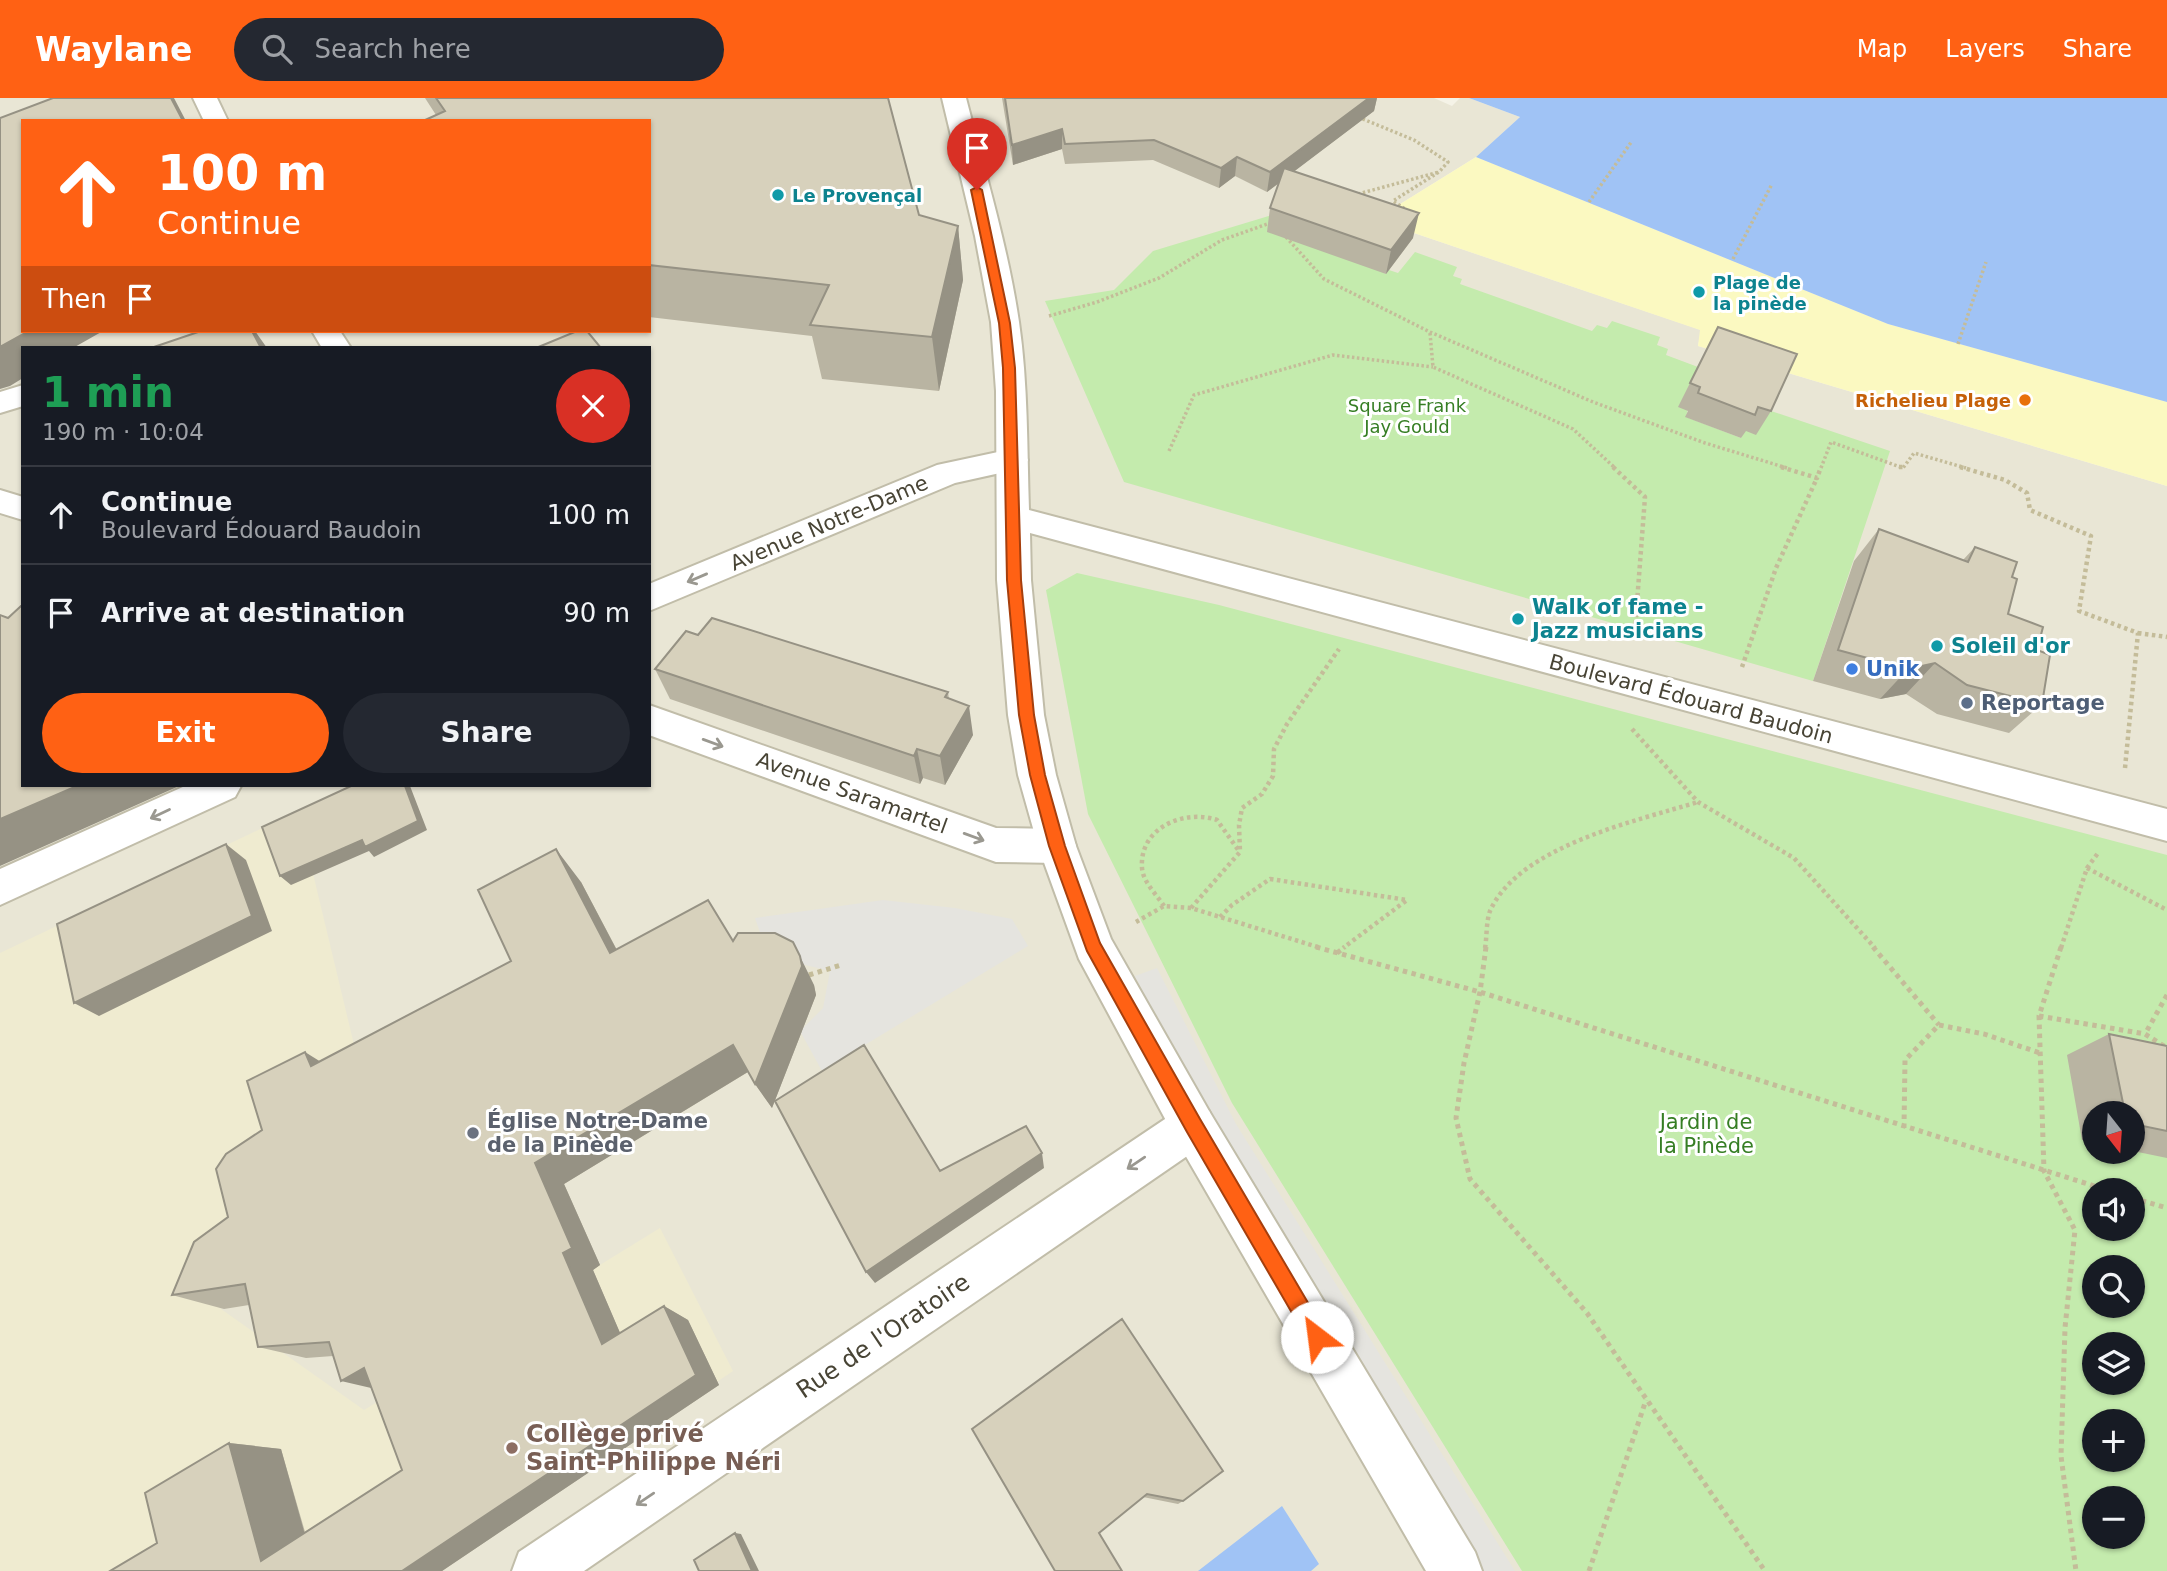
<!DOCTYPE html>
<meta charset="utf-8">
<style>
:root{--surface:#171b24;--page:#242831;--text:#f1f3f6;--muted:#9ea1a6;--line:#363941;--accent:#ff6114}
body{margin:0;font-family:"DejaVu Sans",sans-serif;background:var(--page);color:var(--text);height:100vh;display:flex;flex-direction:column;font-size:26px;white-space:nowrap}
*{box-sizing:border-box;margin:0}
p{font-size:23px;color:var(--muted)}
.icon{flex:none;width:38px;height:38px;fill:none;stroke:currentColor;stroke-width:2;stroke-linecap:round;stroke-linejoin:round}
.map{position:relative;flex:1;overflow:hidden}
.sheet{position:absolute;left:21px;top:248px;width:630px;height:441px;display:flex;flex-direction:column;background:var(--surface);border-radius:0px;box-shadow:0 2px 5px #0004}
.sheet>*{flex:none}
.hud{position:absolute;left:21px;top:21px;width:630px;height:214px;border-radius:0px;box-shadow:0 2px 5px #0004;background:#ff6114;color:#fff;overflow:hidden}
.needle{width:46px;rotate:163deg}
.controls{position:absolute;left:2082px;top:1003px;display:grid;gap:14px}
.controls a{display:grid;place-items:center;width:63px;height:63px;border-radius:50%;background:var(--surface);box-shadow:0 2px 5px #0004;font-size:35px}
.pin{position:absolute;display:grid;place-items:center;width:60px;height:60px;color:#fff;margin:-72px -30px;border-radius:50% 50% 50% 0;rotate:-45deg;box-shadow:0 0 7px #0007}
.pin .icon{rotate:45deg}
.me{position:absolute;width:77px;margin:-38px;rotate:330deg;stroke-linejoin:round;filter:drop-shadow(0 0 5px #0008)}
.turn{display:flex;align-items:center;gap:24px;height:147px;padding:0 21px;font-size:32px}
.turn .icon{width:91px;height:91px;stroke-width:2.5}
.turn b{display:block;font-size:49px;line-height:60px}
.then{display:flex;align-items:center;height:66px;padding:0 21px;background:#0003;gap:14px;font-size:26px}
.round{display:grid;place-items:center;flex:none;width:74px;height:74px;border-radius:37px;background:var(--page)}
.summary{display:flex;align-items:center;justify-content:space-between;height:119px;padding:0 21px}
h1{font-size:42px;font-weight:700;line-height:52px;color:#1e9e55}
.cta{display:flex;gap:14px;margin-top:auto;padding:14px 21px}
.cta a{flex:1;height:80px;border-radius:42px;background:var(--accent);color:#fff;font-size:28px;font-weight:700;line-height:80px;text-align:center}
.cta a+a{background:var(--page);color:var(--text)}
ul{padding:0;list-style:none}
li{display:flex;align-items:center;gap:21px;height:98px;padding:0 21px;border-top:2px solid var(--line)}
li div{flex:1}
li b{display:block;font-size:26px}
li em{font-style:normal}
header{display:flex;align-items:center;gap:42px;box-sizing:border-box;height:98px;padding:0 35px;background:var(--accent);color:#fff}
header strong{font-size:33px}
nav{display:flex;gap:38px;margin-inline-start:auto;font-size:24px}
.search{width:490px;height:63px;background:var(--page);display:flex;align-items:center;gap:18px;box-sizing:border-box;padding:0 24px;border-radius:38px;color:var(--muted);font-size:26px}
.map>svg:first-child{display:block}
.residential{fill:#e9e6d5;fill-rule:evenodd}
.education{fill:#efebd0}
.green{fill:#c4ebad;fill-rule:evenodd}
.sand{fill:#fbf9c1}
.parking{fill:#e5e4df}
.water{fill:#a0c3f5}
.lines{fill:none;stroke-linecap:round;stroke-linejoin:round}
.minor-casing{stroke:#c1bda9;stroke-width:4}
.tertiary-casing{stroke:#c1bda9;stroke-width:4}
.path-far2{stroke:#c4bc99;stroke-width:3.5;stroke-dasharray:2.5 2.5;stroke-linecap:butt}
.path-far1{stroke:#c4bc99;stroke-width:4.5;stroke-dasharray:3.5 3.5;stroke-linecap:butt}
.path{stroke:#c4bc99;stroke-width:5;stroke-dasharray:4.5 4.5;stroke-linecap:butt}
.minor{fill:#fff;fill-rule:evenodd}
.tertiary{fill:#fff;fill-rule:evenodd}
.wall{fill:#b9b4a2}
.shaded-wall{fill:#969284}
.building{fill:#d7d1bc;stroke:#969284;stroke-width:2}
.oneway{stroke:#9a9890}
.route{fill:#ff6114;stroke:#a63f0d;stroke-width:2}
.culture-dot{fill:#0f9aa8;stroke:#fff;stroke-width:2.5}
.food-dot{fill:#e8710a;stroke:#fff;stroke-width:2.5}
.shop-dot{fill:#3f7fe0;stroke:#fff;stroke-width:2.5}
.service-dot{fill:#5c6f8a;stroke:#fff;stroke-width:2.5}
.worship-dot{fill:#6b7280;stroke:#fff;stroke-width:2.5}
.education-dot{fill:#8d6e63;stroke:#fff;stroke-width:2.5}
.labels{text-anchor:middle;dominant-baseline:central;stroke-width:6;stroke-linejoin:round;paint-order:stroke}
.far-culture-label{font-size:18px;font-weight:bold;fill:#0d838f;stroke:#fff;text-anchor:start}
.far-food-label{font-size:18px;font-weight:bold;fill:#c56008;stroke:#fff;text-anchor:end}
.far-park-label{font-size:18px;fill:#367e24;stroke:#fff}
.street-label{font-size:21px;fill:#484435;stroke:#fff}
.culture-label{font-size:21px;font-weight:bold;fill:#0d838f;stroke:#fff;text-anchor:start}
.shop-label{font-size:21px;font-weight:bold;fill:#366cbe;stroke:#fff;text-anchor:start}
.service-label{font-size:21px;font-weight:bold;fill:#4e5e75;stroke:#fff;text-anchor:start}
.worship-label{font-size:21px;font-weight:bold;fill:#5b616d;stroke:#fff;text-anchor:start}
.park-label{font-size:21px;fill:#367e24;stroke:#fff}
.near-street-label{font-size:24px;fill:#484435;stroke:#fff}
.near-education-label{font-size:24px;font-weight:bold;fill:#785e54;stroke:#fff;text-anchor:start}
</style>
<header>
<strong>Waylane</strong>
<div class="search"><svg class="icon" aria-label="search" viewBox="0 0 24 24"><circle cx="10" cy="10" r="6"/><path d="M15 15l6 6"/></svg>Search here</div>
<nav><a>Map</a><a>Layers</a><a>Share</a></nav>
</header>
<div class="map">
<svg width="2167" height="1473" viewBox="0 0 2167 1473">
<rect width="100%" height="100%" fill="#f5f3e7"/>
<path class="residential" d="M0 0H1434L1452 8 1460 0H1469L1520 19 1476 59 1397 108 1372 139 1414 135 1701 232 1698 248 2167 388V1473H0ZM23 23H649V233H23ZM23 250H649V688H23ZM2095 1015H2133V1054H2095ZM2095 1092H2133V1130H2095ZM2095 1169H2133V1208H2095ZM2095 1246H2133V1284H2095ZM2095 1323H2133V1362H2095ZM2095 1400H2133V1438H2095Z"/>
<path class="education" d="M298 713 356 955 214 1206 364 1312 660 1130 733 1273 438 1473H0V855Z"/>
<path class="green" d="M1341 96 1385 176 1389 172 1398 175 1415 154 1457 169 1453 178 1462 181 1460 186 1592 233 1597 227 1607 230 1612 223 1660 239 1657 247 1668 251 1666 257 1698 269 1686 319 1741 340 1744 332 1768 312 1890 353 1813 583 1124 384 1045 203 1114 192 1153 153Z
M1077 475 1219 507 2167 757V1473H1522L1232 1005 1088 716 1046 492ZM2095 1015H2133V1054H2095ZM2095 1092H2133V1130H2095ZM2095 1169H2133V1208H2095ZM2095 1246H2133V1284H2095ZM2095 1323H2133V1362H2095ZM2095 1400H2133V1438H2095Z"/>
<path class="sand" d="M1476 59 1888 226 2167 304V388L1698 248 1700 232 1414 135 1371 140 1397 108Z"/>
<path class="parking" d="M883 802 955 810 1012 821 1028 848 822 973 800 933 823 910 830 873 768 858 755 820Z
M1157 870 1236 1026 1515 1473H1474L1212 1038 1135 878Z"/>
<path class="water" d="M1469 0H2167V304L1888 226 1476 59 1520 19Z
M1282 1408 1319 1466 1311 1473H1198Z"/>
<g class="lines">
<g class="minor-casing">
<path id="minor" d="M193 0H217L228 23H204Z
M312 233H340L351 250H322Z
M23 287V308L0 315V294Z
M1012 351 1023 354 1028 362 1023 370 955 385 649 513V486L937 367Z
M0 392 23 399V422L0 415Z
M649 607 996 730 1057 731 1071 736 1076 748 1071 760 1057 765 996 764 649 637Z
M185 688H241L235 699 0 807V771Z
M1193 1006 1209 1013 1215 1028 1209 1043 584 1473H512L519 1454 1177 1013Z"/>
</g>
<g class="tertiary-casing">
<path id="tertiary" d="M942 0H966C985 74 1008 149 1019 224 1028 286 1027 350 1029 412L2167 711V743L1030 435 1031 482 1044 617 1056 677 1076 748 1111 841 1209 1013 1475 1454 1482 1473H1426L1177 1043 1079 861 1038 748 1018 677 1008 617 997 482 996 293 991 224 975 138Z"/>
</g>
<path class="path-far2" d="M1358 19 1414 42 1448 64 1439 74 1393 103 1405 111
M1358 96 1439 74
M1589 104 1632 43
M1286 139 1324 181 1430 234 1593 304 1705 345 1787 370
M1733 161 1772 86
M1049 218 1097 204 1159 180 1222 142 1273 124
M1430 235 1433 269 1573 331 1615 370
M1958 246 1986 164
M1169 353 1194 297 1333 257 1433 269
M1821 370 1831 344 1903 370 1914 355 1966 370"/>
<path class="path-far1" d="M1613 369 1645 399 1635 531 1632 540
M1781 369 1817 380 1821 369
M1899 369H1904
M1960 369 2005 382 2027 395 2030 412 2091 438 2079 513 2138 535 2125 670
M2138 535 2167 539
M1742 569 1776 470 1817 380
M1632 631 1698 704 1794 760 1875 850
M2087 770 2167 812
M1164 808C1157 797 1143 784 1142 770 1139 729 1185 711 1217 722L1239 753
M1191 810 1240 754 1239 727 1242 710 1262 696 1273 678 1274 651 1287 626 1339 551
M1220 819 1232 807 1270 781 1407 802 1343 850
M1136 824 1164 808 1191 810 1321 850
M1485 850C1487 839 1486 824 1490 813 1519 748 1636 723 1698 704
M2061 850 2087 770 2098 755"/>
<path class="path" d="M1316 849 1480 894 2107 1092
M1486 849 1480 894 1464 965 1456 1020 1470 1081 1587 1215 1765 1473
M1873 849 1939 927
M2061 849 2039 918 2044 1073 2075 1132 2065 1230 2061 1358 2076 1473
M1337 855 1345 849
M809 877 841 867
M2167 897 2145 936 2167 950
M2039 918 2145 936
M1904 1030 1905 962 1939 927 1984 936 2040 955
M2133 1100 2167 1110
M1589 1473 1646 1302"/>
<use href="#minor" class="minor"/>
<use href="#tertiary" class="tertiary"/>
</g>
<path class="wall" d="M425 0H888L919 117 958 128 963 182 939 293 822 281 812 238 649 219V23L436 17Z
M1002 0H1377L1374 13 1294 73 1413 140 1386 176 1267 134 1270 110 1279 85 1267 94 1235 78 1219 90 1153 62 1065 66 1062 51 1013 67Z
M1718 229 1771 313 1756 337 1746 333 1741 340 1685 319 1688 313 1678 309Z
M1879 431 1963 462 1975 449 2012 479 2008 516 2037 552 2042 606 2009 635 1937 616 1906 596 1880 601 1813 583 1854 463Z
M698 537 948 594 949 601 973 637 945 687 923 680 920 686 670 601 655 571Z
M581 784 617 852 733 843 814 887 816 897 772 1010 755 986 748 974 564 1086 600 1167 593 1172 620 1235 664 1208 688 1222 719 1287 442 1473 157 1445 229 1345 281 1351 305 1434 402 1372 371 1290 333 1258 306 1260 258 1249 249 1207 224 1211 172 1197 228 1119 262 1032 320 963 511 863Z
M2109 936 2167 948V1060L2133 1053V1015H2095V1045L2082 1042 2067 957Z
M972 1331 1183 1403 1178 1406 1143 1399Z"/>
<path class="shaded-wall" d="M171 0H174L186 23H183Z
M1369 0H1377L1374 13 1267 94 1270 74Z
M1062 31V51L1013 67 1012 47Z
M1237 59 1235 78 1219 90 1221 70Z
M1419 115 1413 140 1386 176 1391 152Z
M958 128 963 182 939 293 932 239Z
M29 233H103L73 250H23V280L10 288 0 291V249Z
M252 233H255L267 250H261Z
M1935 565 1906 596 1880 601 1908 571Z
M969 608 973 637 945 687 940 658Z
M917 651 923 680 920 686 914 658Z
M77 688H179L0 768V721Z
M405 688H410L427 732 374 759 369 753 291 787 280 778Z
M226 746 246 762 272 833 99 918 74 905Z
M556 751 581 784 634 885 610 855Z
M793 844 814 887 816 897 772 1010 755 986Z
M733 947 751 972 564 1086 600 1167 593 1172 630 1258 602 1246 563 1155 535 1065Z
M305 954 345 979 311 968Z
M1042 1055 1044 1070 875 1185 866 1174Z
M664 1208 688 1222 719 1287 442 1473H402Z
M364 1270 384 1293 341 1283Z
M229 1345 281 1351 312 1462 261 1463Z
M735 1435 741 1436 759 1473H752Z"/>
<path class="building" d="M53 0H171L183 23H23V233H29L0 249V20Z
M436 0H888L919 117 958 128 932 239 810 227 829 187 649 167V23H423L445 13Z
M1005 0H1369L1270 74 1237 59 1221 70 1154 42 1065 46 1062 31 1012 47Z
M1284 70 1419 115 1391 152 1270 110Z
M1718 229 1797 256 1771 313 1758 309 1755 317 1698 295 1700 289 1690 285Z
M201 233H252L261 250H151Z
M577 233H587L601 250H536Z
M1879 431 1968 464 1975 449 2017 464 2012 479 2017 481 2008 516 2043 529 2037 552 2050 557 2042 606 1967 587 1935 565 1908 571 1838 552Z
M21 508H23V688H77L0 721V517L8 520Z
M712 520 948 594 945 599 969 608 940 658 917 651 914 658 655 571 686 533 698 537Z
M351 688H405L418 723 365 749 362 742 280 778 262 729Z
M226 746 252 818 74 905 57 826Z
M556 751 610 855 708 802 733 843 738 835H775L793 844 800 858 802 868 755 986 733 947 535 1065 572 1150 563 1155 602 1246 664 1208 696 1277 402 1473H110L157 1445 145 1395 229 1345 261 1463 402 1372 364 1270 341 1283 329 1244 258 1249 245 1186 172 1197 194 1144 228 1119 216 1071 226 1056 262 1032 247 983 305 954 311 968 511 863 478 792Z
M2109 936 2167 948V1033L2133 1026V1015H2125Z
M864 947 940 1073 1026 1028 1042 1055 866 1174 775 1003Z
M1122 1221 1223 1373 1183 1403 1147 1396 1099 1435 1122 1473H1055L972 1331Z
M735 1435 752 1473H699L694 1462Z"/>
<defs><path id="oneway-shaft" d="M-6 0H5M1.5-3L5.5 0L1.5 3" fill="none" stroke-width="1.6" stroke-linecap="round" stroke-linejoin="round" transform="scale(1.75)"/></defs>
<g class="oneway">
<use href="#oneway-shaft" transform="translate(697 480) rotate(157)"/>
<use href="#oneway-shaft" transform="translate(713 645) rotate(20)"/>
<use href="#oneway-shaft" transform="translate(160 716) rotate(155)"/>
<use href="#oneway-shaft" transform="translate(974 739) rotate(20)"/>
<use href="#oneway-shaft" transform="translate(1136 1065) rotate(146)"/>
<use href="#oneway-shaft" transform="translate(645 1401) rotate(146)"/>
</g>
<path class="route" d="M977 89 982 92 1010 225 1015 270 1021 482 1034 617 1045 677 1065 748 1100 845 1200 1021 1324 1232 1327 1239 1324 1246 1317 1249 1310 1246 1187 1034 1087 853 1049 748 1030 677 1019 617 1007 482 1003 270 999 225 971 92Z"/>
<g class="culture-dot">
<circle cx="778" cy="97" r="7"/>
<circle cx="1699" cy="194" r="7"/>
<circle cx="1518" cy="521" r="7"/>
<circle cx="1937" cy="548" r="7"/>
</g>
<circle class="food-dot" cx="2025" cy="302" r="7"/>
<circle class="shop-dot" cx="1852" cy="571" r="7"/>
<circle class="service-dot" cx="1967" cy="605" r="7"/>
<circle class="worship-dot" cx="473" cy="1035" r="7"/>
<circle class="education-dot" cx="512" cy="1350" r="7"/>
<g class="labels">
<g class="far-culture-label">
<text x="792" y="97">Le Provençal</text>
<text x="1713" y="184">Plage de<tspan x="1713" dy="21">la pinède</tspan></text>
</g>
<g class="far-food-label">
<text x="2011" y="302">Richelieu Plage</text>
</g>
<g class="far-park-label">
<text x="1407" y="307">Square Frank<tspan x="1407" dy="21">Jay Gould</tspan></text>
</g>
<g class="street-label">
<text transform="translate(829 425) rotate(-23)">Avenue Notre-Dame</text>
<text transform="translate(1691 601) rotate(15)">Boulevard Édouard Baudoin</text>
<text transform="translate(852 695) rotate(20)">Avenue Saramartel</text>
</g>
<g class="culture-label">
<text x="1532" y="509">Walk of fame -<tspan x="1532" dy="24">Jazz musicians</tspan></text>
<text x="1951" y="548">Soleil d'or</text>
</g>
<g class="shop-label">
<text x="1866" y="571">Unik</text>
</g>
<g class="service-label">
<text x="1981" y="605">Reportage</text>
</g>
<g class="worship-label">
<text x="487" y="1023">Église Notre-Dame<tspan x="487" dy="24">de la Pinède</tspan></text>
</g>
<g class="park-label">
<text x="1706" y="1024">Jardin de<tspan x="1706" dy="24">la Pinède</tspan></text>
</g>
<g class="near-street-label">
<text transform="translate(883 1238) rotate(-34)">Rue de l'Oratoire</text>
</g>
<g class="near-education-label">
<text x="526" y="1336">Collège privé<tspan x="526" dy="28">Saint-Philippe Néri</tspan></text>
</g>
</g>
</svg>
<div class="controls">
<a><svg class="needle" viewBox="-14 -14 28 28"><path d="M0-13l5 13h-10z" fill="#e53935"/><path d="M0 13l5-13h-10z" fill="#9ea1a6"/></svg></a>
<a><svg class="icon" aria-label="sound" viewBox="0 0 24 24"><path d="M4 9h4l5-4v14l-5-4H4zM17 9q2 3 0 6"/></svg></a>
<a><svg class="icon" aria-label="search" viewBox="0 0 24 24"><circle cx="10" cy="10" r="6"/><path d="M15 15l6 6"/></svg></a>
<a><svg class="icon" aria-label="layers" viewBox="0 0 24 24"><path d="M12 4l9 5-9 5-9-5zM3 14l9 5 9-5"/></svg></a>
<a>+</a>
<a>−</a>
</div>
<div class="pin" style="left:977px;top:92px;background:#d93025"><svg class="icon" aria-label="arrive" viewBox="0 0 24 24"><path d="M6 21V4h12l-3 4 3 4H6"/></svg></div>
<svg class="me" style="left:1317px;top:1239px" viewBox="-20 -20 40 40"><circle r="19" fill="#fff"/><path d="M0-13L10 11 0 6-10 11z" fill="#ff6114"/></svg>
<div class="hud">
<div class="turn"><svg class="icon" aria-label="ahead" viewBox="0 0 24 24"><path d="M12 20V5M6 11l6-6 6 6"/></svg><div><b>100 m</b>Continue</div></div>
<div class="then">Then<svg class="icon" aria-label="arrive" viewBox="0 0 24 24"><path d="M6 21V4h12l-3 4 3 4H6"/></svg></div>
</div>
<section class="sheet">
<div class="summary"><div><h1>1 min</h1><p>190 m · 10:04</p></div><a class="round" style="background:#d93025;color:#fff"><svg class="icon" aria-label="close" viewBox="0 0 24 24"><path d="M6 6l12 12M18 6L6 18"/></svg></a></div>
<ul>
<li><svg class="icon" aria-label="ahead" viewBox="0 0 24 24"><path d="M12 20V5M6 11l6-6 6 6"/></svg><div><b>Continue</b><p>Boulevard Édouard Baudoin</p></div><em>100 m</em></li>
<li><svg class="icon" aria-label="arrive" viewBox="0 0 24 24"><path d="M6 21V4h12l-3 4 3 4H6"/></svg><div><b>Arrive at destination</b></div><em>90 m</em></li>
</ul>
<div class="cta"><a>Exit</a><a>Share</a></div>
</section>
</div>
